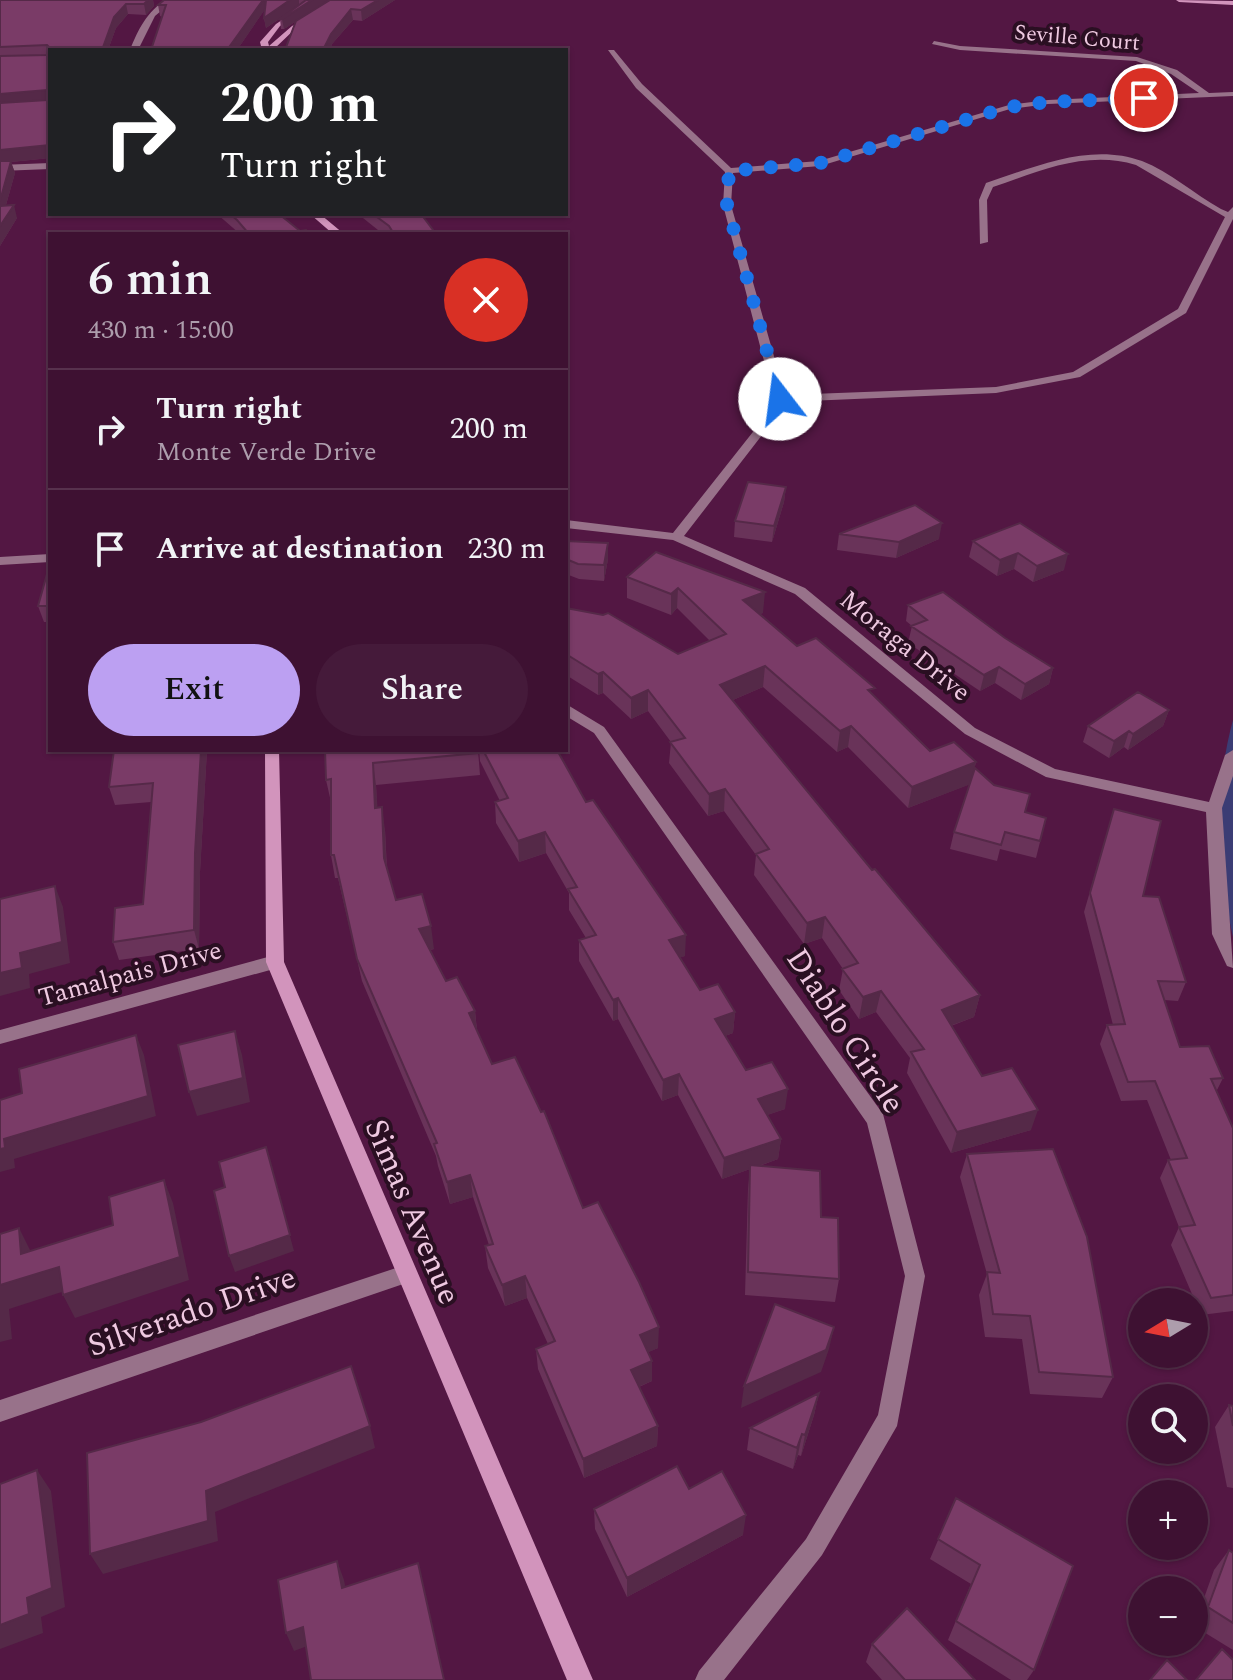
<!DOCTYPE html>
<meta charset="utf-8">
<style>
:root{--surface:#3e1132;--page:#451a3a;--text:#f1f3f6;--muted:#ad9dac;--line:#57314d;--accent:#bca0f2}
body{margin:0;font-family:Spectral,serif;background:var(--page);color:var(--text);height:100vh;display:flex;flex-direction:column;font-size:30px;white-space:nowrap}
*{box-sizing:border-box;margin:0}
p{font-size:26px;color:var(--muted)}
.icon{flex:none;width:44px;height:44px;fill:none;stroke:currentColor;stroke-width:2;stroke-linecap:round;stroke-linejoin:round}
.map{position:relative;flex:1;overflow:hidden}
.drawer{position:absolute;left:48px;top:232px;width:520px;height:520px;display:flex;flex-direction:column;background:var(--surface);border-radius:0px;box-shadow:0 2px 6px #0004,0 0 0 2px var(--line)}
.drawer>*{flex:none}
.guide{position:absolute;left:48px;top:48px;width:520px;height:168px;border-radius:0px;box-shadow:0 2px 6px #0004,0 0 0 2px var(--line);background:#202124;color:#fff;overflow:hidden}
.needle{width:52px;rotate:260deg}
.controls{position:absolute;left:1128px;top:1288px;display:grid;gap:16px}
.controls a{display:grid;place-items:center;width:80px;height:80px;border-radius:50%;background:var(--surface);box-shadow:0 2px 6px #0004,0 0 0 2px var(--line);font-size:40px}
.pin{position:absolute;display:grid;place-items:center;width:68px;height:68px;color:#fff;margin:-34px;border:4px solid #fff;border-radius:50%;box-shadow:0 2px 8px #0007}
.me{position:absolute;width:88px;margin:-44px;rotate:345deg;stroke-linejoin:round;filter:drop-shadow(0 0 6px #0008)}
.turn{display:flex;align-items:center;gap:28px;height:168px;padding:0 40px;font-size:36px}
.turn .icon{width:104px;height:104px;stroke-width:2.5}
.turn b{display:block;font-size:56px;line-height:68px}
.round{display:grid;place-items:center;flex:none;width:84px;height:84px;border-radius:42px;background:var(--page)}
.overview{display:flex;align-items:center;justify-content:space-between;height:136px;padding:0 40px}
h1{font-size:48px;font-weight:600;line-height:60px}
.button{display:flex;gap:16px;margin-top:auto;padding:16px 40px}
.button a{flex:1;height:92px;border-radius:48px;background:var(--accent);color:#111;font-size:32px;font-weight:600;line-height:92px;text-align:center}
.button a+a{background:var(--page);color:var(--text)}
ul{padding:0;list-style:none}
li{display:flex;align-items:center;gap:24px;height:120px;padding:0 40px;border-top:2px solid var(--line)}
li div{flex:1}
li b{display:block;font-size:30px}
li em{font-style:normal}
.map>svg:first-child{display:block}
.green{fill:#3b3c74}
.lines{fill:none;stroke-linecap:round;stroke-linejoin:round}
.street{fill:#98728a;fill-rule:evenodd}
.secondary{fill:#d294bc;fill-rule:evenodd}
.wall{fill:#693359}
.shaded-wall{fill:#552948}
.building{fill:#7a3b67;stroke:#552948;stroke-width:2}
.route{stroke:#1a73e8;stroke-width:14;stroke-dasharray:0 25.2}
.labels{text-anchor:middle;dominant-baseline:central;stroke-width:8;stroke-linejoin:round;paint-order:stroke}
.far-street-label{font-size:22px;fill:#efc9e1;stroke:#2a0f22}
.street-label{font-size:26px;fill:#efc9e1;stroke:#2a0f22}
.near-street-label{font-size:32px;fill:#efc9e1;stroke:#2a0f22}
</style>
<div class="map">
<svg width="1233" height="1680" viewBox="0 0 1233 1680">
<rect width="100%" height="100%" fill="#531743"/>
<path class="green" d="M1233 720V937C1217 868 1214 788 1233 720Z"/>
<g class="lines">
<path class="street" d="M166 0H174L155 16 138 50H130C138 30 147 11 166 0Z
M934 41 960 46 1137 57 1177 70 1209 93 1233 92V96L1048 104 1010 109 820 166 733 173 731 205 785 395 996 387 1073 372 1178 309 1225 217 1136 165C1086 150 1040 171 993 187L987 200 988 242 980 244 979 200 986 183C1035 167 1090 142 1142 161 1170 172 1194 194 1221 209L1228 212 1233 207V219L1186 313 1080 377 996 393 784 402 769 426 684 536 805 588 975 728 1055 769 1209 802 1225 755 1233 750V776L1222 808 1233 968 1227 966 1212 934 1206 812 1046 777 965 734 795 594 673 540 566 528V520L673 533 760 423 774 399 723 205 725 172 636 88 608 50H614L642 84 731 168 819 161 1009 105 1048 100 1199 93 1171 74 1136 61 960 50 932 44Z
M50 163V169L0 171V165Z
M50 554V562L0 565V557Z
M566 704 604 727 883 1114 925 1276 897 1426 822 1555 724 1680H695L699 1671 806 1539 878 1415 905 1276 867 1123 594 733 566 716Z
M275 955 281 957 284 962 281 967 0 1044V1030Z
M405 1265 412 1267 415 1274 412 1281 0 1422V1400Z"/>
<path class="secondary" d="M335 0H343L296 28 273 50H262L260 42 276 24 294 12 299 13 280 26 268 42 269 46 292 26Z
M1176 0 1233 1V5L1179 2Z
M310 214H320L344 234H333Z
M265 750H279L284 962 593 1680H567L266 962Z"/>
</g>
<path class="wall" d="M0 0H153L154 6 146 15 128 14 116 28 108 50H50V158L11 162 15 173 6 205 17 218 0 246Z
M164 0H395L362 21 353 20 332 44 330 50H285L295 22 284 29H281L280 19 300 5 266 28 264 18 265 9 237 50 160 16 158 5Z
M217 214H279L300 231 309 234H240Z
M358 214H421L436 234H383Z
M786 487 784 502 772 542 734 537 735 521Z
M1020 523 1064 570 1033 582 1014 569 997 576 969 557 973 541Z
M839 534 939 539 896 558 837 550Z
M566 541 608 543V559L604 581 579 579 566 574Z
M656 552 763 613 759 614 797 646 874 696 930 751 976 762 972 778 1025 812 1046 818 1036 858 1000 849 997 861 950 849 954 832 970 784 908 808 848 747 837 752 763 687 733 700 872 870 980 995 974 1017 951 1026 982 1076 1031 1130 951 1153 907 1073 910 1058 876 1012 859 1019 839 990 843 969 822 938 804 944 754 875 756 855 724 811 708 816 669 763 671 742 648 711 631 719 603 693 598 695 566 675V608L678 654 710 641 677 608 671 615 627 598V577Z
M50 574V622H44L38 606Z
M908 605 1005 638 1053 668 1049 684 1021 700 995 683 980 691 908 643 912 626 906 621Z
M1169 710 1163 726 1128 750 1124 747 1109 758 1083 742 1088 726Z
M114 750H207L200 872 199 949 119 960 113 942 143 904 151 802 115 805 109 787Z
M325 750H478L480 775 376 785 377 808 385 830 387 869 396 900 434 949 430 950 446 981 475 1011 477 1030 492 1064 583 1208 658 1348 648 1352 652 1381 639 1387 658 1426 657 1446 584 1478 538 1369 536 1349 548 1344 527 1298 505 1306 488 1268 485 1246 489 1245 473 1197 450 1204 438 1166 436 1156 362 981 338 878H335L331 855V802L326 780Z
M479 750H557L586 802 685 956 680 957 700 990 735 1012 733 1033 725 1036 746 1070 785 1109 767 1115 781 1139 778 1159 759 1166 821 1217 839 1279 835 1302 745 1295 748 1189 750 1169 722 1179 678 1095 662 1101 618 1019 613 1021 579 961V940L586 938 569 910V893L546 853 519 862 496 823 495 802 500 801 480 761Z
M1114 809 1143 896 1186 982 1178 1001 1164 1000 1180 1047 1223 1078 1216 1092 1233 1128V1311L1201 1315 1171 1245 1179 1227 1160 1178 1168 1160H1171L1147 1100 1121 1101 1100 1044 1107 1025H1113L1084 912Z
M967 1154 1113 1377 1102 1398 1030 1394 1022 1339 985 1337 979 1295 987 1274 960 1177Z
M819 1393 814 1415 801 1456 798 1455 793 1469 747 1450 750 1428Z
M1229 1405 1233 1406V1488L1227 1487 1215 1427Z
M689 1489 743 1535 627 1597 595 1529 594 1509Z
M956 1498 1034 1670 1027 1680H1011L948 1640 971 1584 930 1559Z
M1229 1550 1233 1553V1650L1194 1626 1214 1570Z
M872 1644 975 1680H882L866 1662Z"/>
<path class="shaded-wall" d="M148 0H153L154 6 146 15 144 4Z
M263 0H267L268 5 237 50H227Z
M290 0H299V5L266 28 264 18Z
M312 0H329L284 29 282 19Z
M378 0H395L362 21 361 10Z
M126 4 128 14 116 28 108 50H102L114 17Z
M351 9 353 20 332 44 330 50H323L331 34Z
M47 90 50 102 0 106V94Z
M50 145V158L11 162 15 173 2 219 0 210V150Z
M14 205 17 218 0 246V226Z
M786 487 784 502 772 542 774 526Z
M942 523 939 539 896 558 899 542Z
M608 543V559L604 581V565Z
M1018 553 1014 569 997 576 1000 560Z
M1068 554 1064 570 1033 582 1037 566Z
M678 588 677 608 671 615V594Z
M765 592 763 613 741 620 743 600Z
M765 666 763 687 719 706 720 685Z
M999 667 995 683 980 691 984 675Z
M1053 668 1049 684 1021 700 1025 684Z
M603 672V693L598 695V674Z
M648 690V711L631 719V698Z
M1169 710 1163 726 1128 750 1133 734Z
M851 726 848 747 837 752 840 731Z
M1129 731 1124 747 1109 758 1114 741Z
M201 750H207L200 872 199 949 194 930 195 853Z
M976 762 971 784 908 808 912 787Z
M373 763 376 785 379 830 375 808Z
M725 789 724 811 708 816 709 794Z
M382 807 385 830 387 881 384 858Z
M545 832 546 853 519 862 518 841Z
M55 886 63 907 70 963 29 974 30 988 0 996V973L20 953Z
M825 917 822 938 804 944 807 923Z
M431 926 434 949 422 952 419 929Z
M686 935 685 956 669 961V940Z
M881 991 876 1012 859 1019 863 997Z
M980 995 974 1017 936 1031 942 1010Z
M618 998V1019L613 1021V1000Z
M475 1011 477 1033 469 1013Z
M735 1012 733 1033 714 1040 715 1019Z
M235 1031 242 1055 250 1102 197 1116 189 1092Z
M136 1035 144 1055 156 1116 14 1159 15 1168 0 1172V1149L4 1139Z
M679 1074 678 1095 662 1101 663 1080Z
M788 1089 785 1109 755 1119 758 1099Z
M1038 1110 1031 1130 951 1153 957 1132Z
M781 1139 778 1159 722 1179 724 1158Z
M270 1163 294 1251 235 1272 229 1256Z
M470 1175 473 1197 450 1204 447 1182Z
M164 1180 173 1203 189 1280 75 1318 63 1295Z
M19 1228 31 1252 59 1267 71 1289 9 1309 12 1339 0 1342V1285L21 1254Z
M525 1276 527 1298 505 1306 502 1285Z
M659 1327 658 1348 640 1356V1335Z
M834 1327 829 1349 821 1372 741 1408 744 1386Z
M652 1361V1381L631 1390V1370Z
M819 1393 814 1415 801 1456 805 1435Z
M370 1426 375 1448 215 1512 218 1541 103 1574 90 1554 206 1491Z
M658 1426 657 1446 584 1478 583 1459Z
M802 1434 798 1455 793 1469 797 1448Z
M37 1470 51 1491 65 1607 41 1617 43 1633 0 1649V1625L27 1598Z
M746 1515 743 1535 627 1597V1578Z
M337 1561 344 1580 349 1607 342 1588Z
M303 1627 310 1645 294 1651 286 1633Z"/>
<path class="building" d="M0 0H148L144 4H126L114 17 102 50H50V93L47 90 0 94V56L47 55 50 48 47 45 0 47Z
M164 0H263L227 50H151L166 5H158Z
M266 0H290L264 18Z
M306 0H312L282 19H280Z
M330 0H378L361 10 351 9 331 34 323 50H285L296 21Z
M50 94V145L0 150V103L47 100Z
M0 161H11L0 201Z
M14 205 0 226V206Z
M230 214H279L300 231 306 230 309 234H249L237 220Z
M373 214H421L436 234H394L389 226Z
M748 482 786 487 774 526 735 521Z
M915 505 942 523 899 542 839 534Z
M1020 523 1068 554 1037 566 1018 553 1000 560 973 541Z
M566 541 608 543 604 565 578 564 566 559Z
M656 552 765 592 743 600 797 646 816 638 875 688 868 690 930 751 954 742 976 762 912 787 851 726 840 731 765 666 720 685 872 870 875 869 980 995 942 1010 982 1076 1012 1068 1038 1110 957 1132 911 1052 924 1049 881 991 863 997 842 969 858 963 825 917 807 923 756 854 769 849 725 789 709 794 670 742 685 738 648 690 631 698 603 672 598 674 566 654V608L603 615 608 613 678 654 726 634 678 588 671 594 627 577Z
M47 574H50V606H38Z
M943 592 1005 638 1053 668 1025 684 999 667 984 675 911 626 927 620 908 605Z
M1138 692 1169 710 1133 734 1129 731 1114 741 1088 726Z
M114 750H201L195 853 194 930 113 942 115 908 143 904 153 783 109 787Z
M325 750H478V753L373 763 375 808 382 807 384 858 396 900 422 894 431 926 419 929 446 981 457 977 475 1011 469 1013 492 1064 515 1057 541 1112 544 1111 583 1208 598 1202 639 1282 659 1327 640 1335 652 1361 631 1370 658 1426 583 1459 536 1349 555 1341 525 1276 502 1285 485 1246 493 1244 470 1175 447 1182 434 1144 437 1143 357 959 334 855H331V779L326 780Z
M483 750H557L586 802 593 800 686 935 669 940 700 990 718 984 735 1012 715 1019 746 1070 772 1062 788 1089 758 1099 781 1139 724 1158 679 1074 663 1080 618 998 613 1000 579 940 596 935 568 889 577 887 545 832 518 841 495 802 508 798Z
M975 768 994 785 1030 794 1025 812 1046 818 1040 841 1005 832 1001 845 954 832Z
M1114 809 1161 821 1143 896 1159 897 1186 982 1158 981 1180 1047 1209 1046 1223 1078 1211 1079 1233 1128V1295L1211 1298 1179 1227 1195 1225 1168 1160 1187 1158 1155 1081 1128 1082 1107 1025 1125 1024 1090 893Z
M55 886 62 942 20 953 22 968 0 973V899Z
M235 1031 243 1078 189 1092 178 1045Z
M136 1035 148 1096 4 1139 5 1148 0 1149V1100L22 1093 19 1069Z
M266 1147 290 1235 229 1256 214 1191 225 1187 219 1162Z
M1053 1149 1087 1237 1113 1377 1039 1372 1030 1316 993 1314 987 1272 1000 1273 967 1154Z
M750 1165 820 1171 821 1217 838 1218 839 1279 748 1272Z
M164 1180 180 1257 63 1295 59 1267 0 1285V1234L19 1228 21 1254 113 1225 109 1197Z
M775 1304 834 1327 826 1350 744 1386Z
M351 1366 370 1426 206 1491 208 1521 90 1554 87 1453 201 1422Z
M819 1393 805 1435 802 1434 797 1448 750 1428Z
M1229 1405 1233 1406V1426Z
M677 1466 689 1489 722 1471 746 1515 627 1578 594 1509Z
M37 1470 52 1588 27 1598 29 1614 0 1625V1484Z
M956 1498 1073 1566 1034 1670 956 1621 980 1565 938 1539Z
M1229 1550 1233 1553V1623L1208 1607Z
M337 1561 342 1588 418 1563 444 1680H311L303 1627 286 1633 278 1580Z
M907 1608 975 1680H905L872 1644Z
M1222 1649 1233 1660V1680H1196Z
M1167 1660 1187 1680H1150Z"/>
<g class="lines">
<path class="route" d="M780 399 727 205 729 171 820 163 1009 107 1048 102 1144 98"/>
</g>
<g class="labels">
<g class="far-street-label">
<text transform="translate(1077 38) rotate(5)">Seville Court</text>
</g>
<g class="street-label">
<text transform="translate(905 646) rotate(39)">Moraga Drive</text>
<text transform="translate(130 974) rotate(-15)">Tamalpais Drive</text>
</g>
<g class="near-street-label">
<text transform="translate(845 1031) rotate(57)">Diablo Circle</text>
<text transform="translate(412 1212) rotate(67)">Simas Avenue</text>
<text transform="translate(192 1312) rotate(-19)">Silverado Drive</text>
</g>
</g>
</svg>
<div class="controls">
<a><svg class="needle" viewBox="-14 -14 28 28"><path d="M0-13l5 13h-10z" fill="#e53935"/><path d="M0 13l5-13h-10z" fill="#ad9dac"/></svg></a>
<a><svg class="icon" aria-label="search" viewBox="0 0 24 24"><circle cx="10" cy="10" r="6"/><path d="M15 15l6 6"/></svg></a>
<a>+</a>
<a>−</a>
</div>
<div class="pin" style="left:1144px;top:98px;background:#d93025"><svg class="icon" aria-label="arrive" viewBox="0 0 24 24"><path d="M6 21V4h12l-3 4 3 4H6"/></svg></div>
<svg class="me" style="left:780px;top:399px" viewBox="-20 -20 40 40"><circle r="19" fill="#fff"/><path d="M0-13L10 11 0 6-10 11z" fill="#1a73e8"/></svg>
<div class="guide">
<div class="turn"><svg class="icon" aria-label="right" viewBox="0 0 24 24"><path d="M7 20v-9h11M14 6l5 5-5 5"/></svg><div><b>200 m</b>Turn right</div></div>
</div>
<section class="drawer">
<div class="overview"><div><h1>6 min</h1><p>430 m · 15:00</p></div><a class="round" style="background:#d93025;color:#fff"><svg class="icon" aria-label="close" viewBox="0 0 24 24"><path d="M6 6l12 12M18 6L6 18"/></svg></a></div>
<ul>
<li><svg class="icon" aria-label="right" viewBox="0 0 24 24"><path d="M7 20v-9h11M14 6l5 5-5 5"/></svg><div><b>Turn right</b><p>Monte Verde Drive</p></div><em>200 m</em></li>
<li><svg class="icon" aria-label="arrive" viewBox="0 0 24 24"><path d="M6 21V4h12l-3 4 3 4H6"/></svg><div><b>Arrive at destination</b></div><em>230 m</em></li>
</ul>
<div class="button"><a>Exit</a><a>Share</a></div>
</section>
</div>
